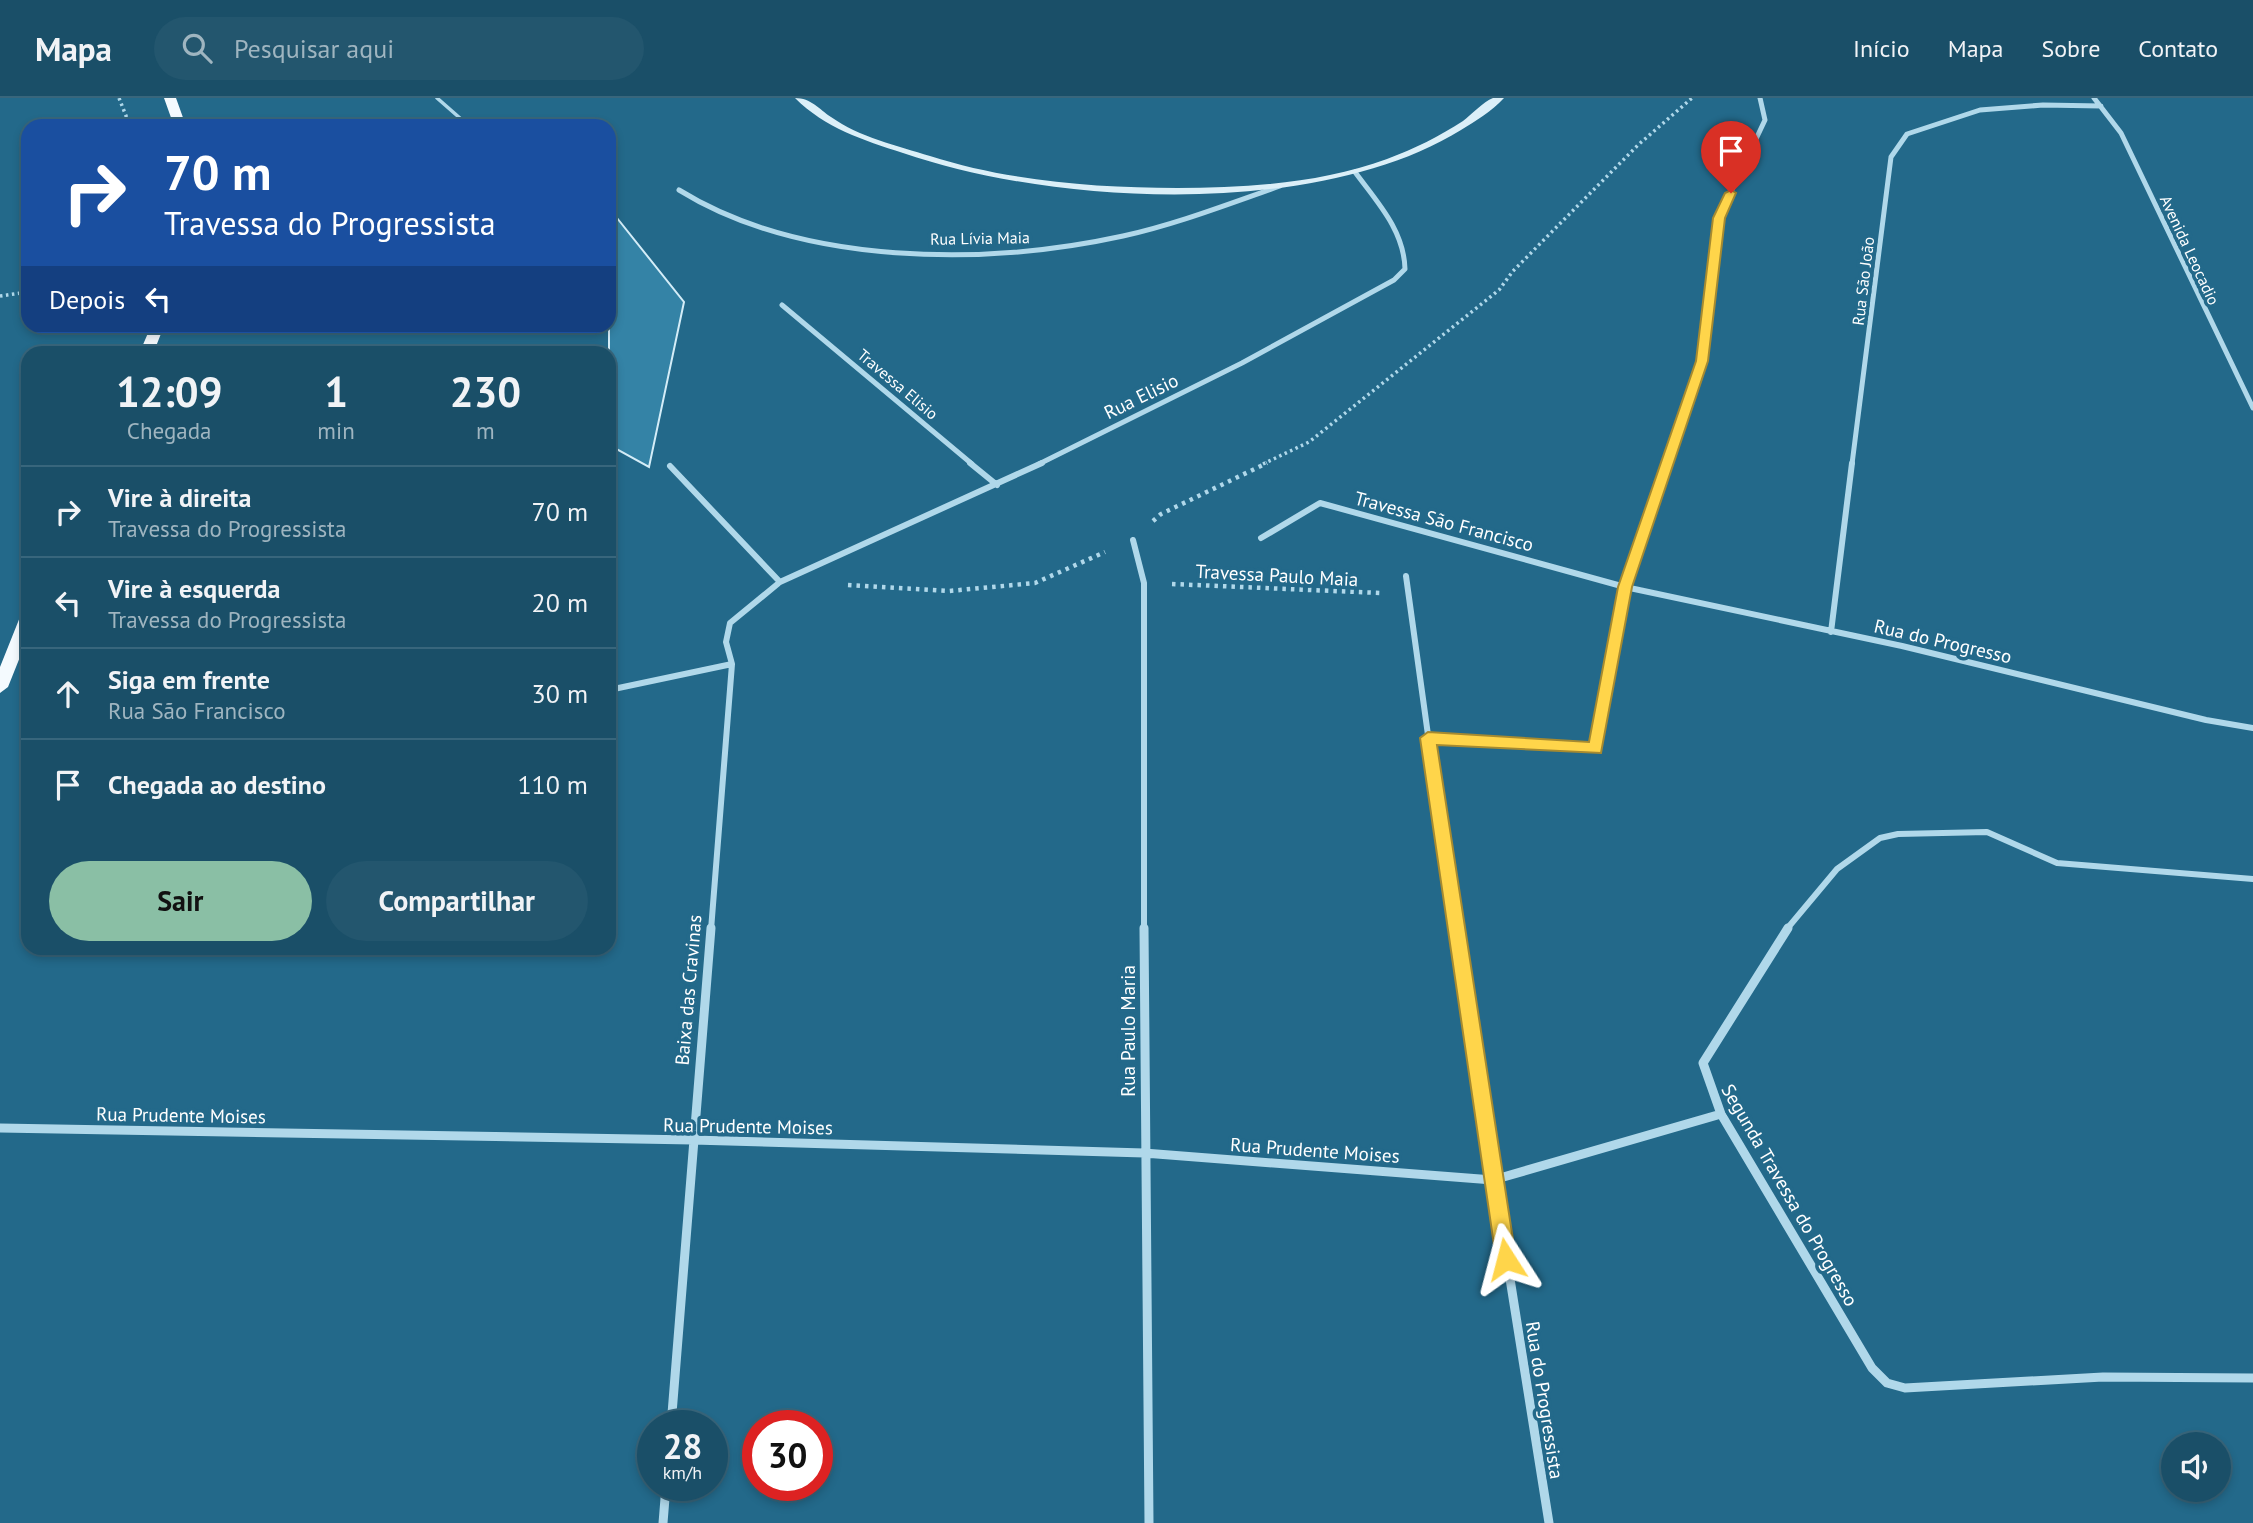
<!DOCTYPE html>
<html lang="pt">
<meta charset="utf-8">
<style>
:root{--surface:#1a4f68;--page:#23566e;--text:#f1f3f6;--muted:#9fb5c0;--line:#38667c;--accent:#8abfa5}
body{margin:0;font-family:"PT Sans",sans-serif;background:var(--page);color:var(--text);height:100vh;display:flex;flex-direction:column;font-size:26px;white-space:nowrap}
*{box-sizing:border-box;margin:0}
p{font-size:23px;color:var(--muted)}
.icon{flex:none;width:38px;height:38px;fill:none;stroke:currentColor;stroke-width:2;stroke-linecap:round;stroke-linejoin:round}
.map{position:relative;flex:1;overflow:hidden}
.panel{position:absolute;left:21px;top:248px;width:595px;height:609px;display:flex;flex-direction:column;background:var(--surface);border-radius:21px;box-shadow:0 4px 10px #0003,0 0 0 2px var(--line)}
.panel>*{flex:none}
.banner{position:absolute;left:21px;top:21px;width:595px;height:214px;border-radius:21px;box-shadow:0 4px 10px #0003,0 0 0 2px var(--line);background:#1a4fa0;color:#fff;overflow:hidden}
.tools{position:absolute;left:2161px;top:1334px;display:grid;gap:14px}
.tools a{display:grid;place-items:center;width:70px;height:70px;border-radius:50%;background:var(--surface);box-shadow:0 4px 10px #0003,0 0 0 2px var(--line);font-size:35px}
.speed{position:absolute;left:637px;top:1312px;display:flex;gap:14px;font-size:35px;font-weight:700;text-align:center}
.speed>*{display:grid;place-content:center;width:91px;height:91px;border-radius:50%;background:var(--surface);box-shadow:0 4px 10px #0003,0 0 0 2px var(--line);line-height:1}
.speed small{font-size:18px;font-weight:400}
.speed .limit{border:10px solid #d22;background:#fff;color:#111}
.pin{position:absolute;display:grid;place-items:center;width:60px;height:60px;color:#fff;margin:-72px -30px;border-radius:50% 50% 50% 0;rotate:-45deg;box-shadow:0 0 7px #0007}
.pin .icon{rotate:45deg}
.me{position:absolute;width:77px;margin:-38px;rotate:351deg;stroke-linejoin:round;filter:drop-shadow(0 0 5px #0008)}
.turn{display:flex;align-items:center;gap:24px;height:147px;padding:0 28px;font-size:32px}
.turn .icon{width:91px;height:91px;stroke-width:2.5}
.turn b{display:block;font-size:49px;line-height:60px}
.then{display:flex;align-items:center;height:66px;padding:0 28px;background:#0003;gap:14px;font-size:26px}
.eta{display:flex;justify-content:space-evenly;align-items:center;height:119px;text-align:center}
.eta b{font-size:42px;font-weight:700;line-height:49px}
.cta{display:flex;gap:14px;margin-top:auto;padding:14px 28px}
.cta a{flex:1;height:80px;border-radius:42px;background:var(--accent);color:#111;font-size:28px;font-weight:700;line-height:80px;text-align:center}
.cta a+a{background:var(--page);color:var(--text)}
ul{padding:0;list-style:none}
li{display:flex;align-items:center;gap:21px;height:91px;padding:0 28px;border-top:2px solid var(--line)}
li div{flex:1}
li b{display:block;font-size:26px}
li em{font-style:normal}
header{display:flex;align-items:center;gap:42px;box-sizing:border-box;height:98px;padding:0 35px;background:var(--surface);border-bottom:2px solid var(--line)}
header strong{font-size:33px}
nav{display:flex;gap:38px;margin-inline-start:auto;font-size:24px}
.search{width:490px;height:63px;background:var(--page);display:flex;align-items:center;gap:18px;box-sizing:border-box;padding:0 24px;border-radius:38px;color:var(--muted);font-size:26px}
.map>svg:first-child{display:block}
.building{fill:#3483a6;stroke:#d4edf8;stroke-width:2}
.lines{fill:none;stroke-linecap:round;stroke-linejoin:round}
.path-far1{stroke:#b0d8ea;stroke-width:3.5;stroke-dasharray:2.5 3.5;stroke-linecap:butt}
.path{stroke:#b0d8ea;stroke-width:4.5;stroke-dasharray:3.5 5;stroke-linecap:butt}
.lane{stroke:#b0d8ea;stroke-width:3.5}
.street-far2{stroke:#b0d8ea;stroke-width:5}
.street-far1{stroke:#b0d8ea;stroke-width:6}
.street{stroke:#b0d8ea;stroke-width:9}
.secondary{fill:#dbeff8;fill-rule:evenodd}
.primary{fill:#f4fafe;fill-rule:evenodd}
.route{fill:#ffd54a;stroke:#a68a30;stroke-width:2}
.labels{text-anchor:middle;dominant-baseline:central;stroke-width:7;stroke-linejoin:round;paint-order:stroke}
.far-street-label{font-size:16px;fill:#fff;stroke:#23698a}
.street-label{font-size:19px;fill:#fff;stroke:#23698a}
</style>
<header>
<strong>Mapa</strong>
<div class="search"><svg class="icon" aria-label="search" viewBox="0 0 24 24"><circle cx="10" cy="10" r="6"/><path d="M15 15l6 6"/></svg>Pesquisar aqui</div>
<nav><a>Início</a><a>Mapa</a><a>Sobre</a><a>Contato</a></nav>
</header>
<div class="map">
<svg width="2253" height="1425" viewBox="0 0 2253 1425">
<rect width="100%" height="100%" fill="#23698a"/>
<path class="building" d="M609 110 684 204 649 369 609 347Z"/>
<g class="lines">
<path class="path-far1" d="M119 0 130 28
M0 198 28 194
M1263 366 1309 344 1499 192 1513 173 1638 47 1692 0"/>
<path class="path" d="M1153 423 1161 416 1267 365
M1172 486 1380 495
M848 487 949 493 1035 485 1105 454"/>
<path class="lane" d="M437 0 469 28"/>
<path class="street-far2" d="M2094 0 2121 35 2253 310
M679 92C802 168 986 168 1123 138 1177 126 1228 106 1280 88
M782 207 972 366
M1039 366 1242 265 1394 182 1405 171C1404 132 1377 104 1355 74
M1667 366 1702 263 1719 119 1765 22 1760 0
M1852 366 1891 59 1907 36 1980 12 2043 7 2101 8"/>
<path class="street-far1" d="M970 365 997 387
M670 368 780 484
M1261 440 1320 405 1625 489 1902 548 2206 622 2253 630
M1133 442 1144 485V832
M1406 478 1455 832
M1831 534 1852 365
M609 592 732 566
M1428 640 1595 651 1625 489 1667 365
M711 832 732 566 726 544 730 525 780 484 1042 365
M1786 832 1837 771 1880 740 1898 736 1987 734 2057 765 2253 781"/>
<path class="street" d="M1144 830 1149 1425
M1454 830 1549 1425
M1788 830 1703 965 1721 1016 1872 1270 1887 1285 1905 1290 2103 1279 2253 1280
M0 1030 693 1042 1144 1055 1493 1082 1721 1016
M671 1328 711 830
M663 1425 666 1388"/>
<path class="secondary" d="M795 0C811 0 819 11 831 19 859 39 898 48 930 58 1008 83 1096 90 1177 90 1247 90 1322 85 1387 61 1414 51 1440 38 1463 23 1472 16 1483 4 1493 0 1494 0 1502 0 1504 0 1492 13 1476 23 1461 32 1319 120 1057 108 903 55 863 42 825 30 795 0Z"/>
<path class="primary" d="M164 0H176L186 28H174Z
M151 228H164L153 256H139Z
M28 513V539L8 589 0 595V569L20 519Z"/>
</g>
<path class="route" d="M1731 92 1736 95 1725 120 1708 263 1632 489 1601 655 1437 647 1516 1161 1513 1168 1506 1171 1499 1168 1496 1161 1420 640 1428 634 1589 644 1618 489 1696 263 1713 120 1725 95Z"/>
<g class="labels">
<g class="far-street-label">
<text transform="translate(980 140) rotate(-1)">Rua Lívia Maia</text>
<text transform="translate(2190 152) rotate(65)">Avenida Leocadio</text>
<text transform="translate(1863 183) rotate(-83)">Rua São João</text>
<text transform="translate(898 286) rotate(40)">Travessa Elisio</text>
</g>
<g class="street-label">
<text transform="translate(1141 298) rotate(-26)">Rua Elisio</text>
<text transform="translate(1444 423) rotate(15)">Travessa São Francisco</text>
<text transform="translate(1277 477) rotate(3)">Travessa Paulo Maia</text>
<text transform="translate(1943 543) rotate(13)">Rua do Progresso</text>
<text transform="translate(688 892) rotate(-85)">Baixa das Cravinas</text>
<text transform="translate(1128 933) rotate(-90)">Rua Paulo Maria</text>
<text transform="translate(181 1017) rotate(1)">Rua Prudente Moises</text>
<text transform="translate(748 1028) rotate(1)">Rua Prudente Moises</text>
<text transform="translate(1315 1052) rotate(4)">Rua Prudente Moises</text>
<text transform="translate(1790 1097) rotate(60)">Segunda Travessa do Progresso</text>
<text transform="translate(1545 1302) rotate(81)">Rua do Progressista</text>
</g>
</g>
</svg>
<div class="tools">
<a><svg class="icon" aria-label="sound" viewBox="0 0 24 24"><path d="M4 9h4l5-4v14l-5-4H4zM17 9q2 3 0 6"/></svg></a>
</div>
<div class="speed"><div>28<small>km/h</small></div><div class="limit">30</div></div>
<div class="pin" style="left:1731px;top:95px;background:#d93025"><svg class="icon" aria-label="arrive" viewBox="0 0 24 24"><path d="M6 21V4h12l-3 4 3 4H6"/></svg></div>
<svg class="me" style="left:1506px;top:1161px" viewBox="-20 -20 40 40"><path d="M0-17L14 15 0 8-14 15z" fill="#ffd54a" stroke="#fff" stroke-width="4"/></svg>
<div class="banner">
<div class="turn"><svg class="icon" aria-label="right" viewBox="0 0 24 24"><path d="M7 20v-9h11M14 6l5 5-5 5"/></svg><div><b>70 m</b>Travessa do Progressista</div></div>
<div class="then">Depois<svg class="icon" aria-label="left" viewBox="0 0 24 24"><path d="M17 20v-9H6M10 6l-5 5 5 5"/></svg></div>
</div>
<section class="panel">
<div class="eta">
<div><b>12:09</b><p>Chegada</p></div>
<div><b>1</b><p>min</p></div>
<div><b>230</b><p>m</p></div>
</div>
<ul>
<li><svg class="icon" aria-label="right" viewBox="0 0 24 24"><path d="M7 20v-9h11M14 6l5 5-5 5"/></svg><div><b>Vire à direita</b><p>Travessa do Progressista</p></div><em>70 m</em></li>
<li><svg class="icon" aria-label="left" viewBox="0 0 24 24"><path d="M17 20v-9H6M10 6l-5 5 5 5"/></svg><div><b>Vire à esquerda</b><p>Travessa do Progressista</p></div><em>20 m</em></li>
<li><svg class="icon" aria-label="ahead" viewBox="0 0 24 24"><path d="M12 20V5M6 11l6-6 6 6"/></svg><div><b>Siga em frente</b><p>Rua São Francisco</p></div><em>30 m</em></li>
<li><svg class="icon" aria-label="arrive" viewBox="0 0 24 24"><path d="M6 21V4h12l-3 4 3 4H6"/></svg><div><b>Chegada ao destino</b></div><em>110 m</em></li>
</ul>
<div class="cta"><a>Sair</a><a>Compartilhar</a></div>
</section>
</div>
